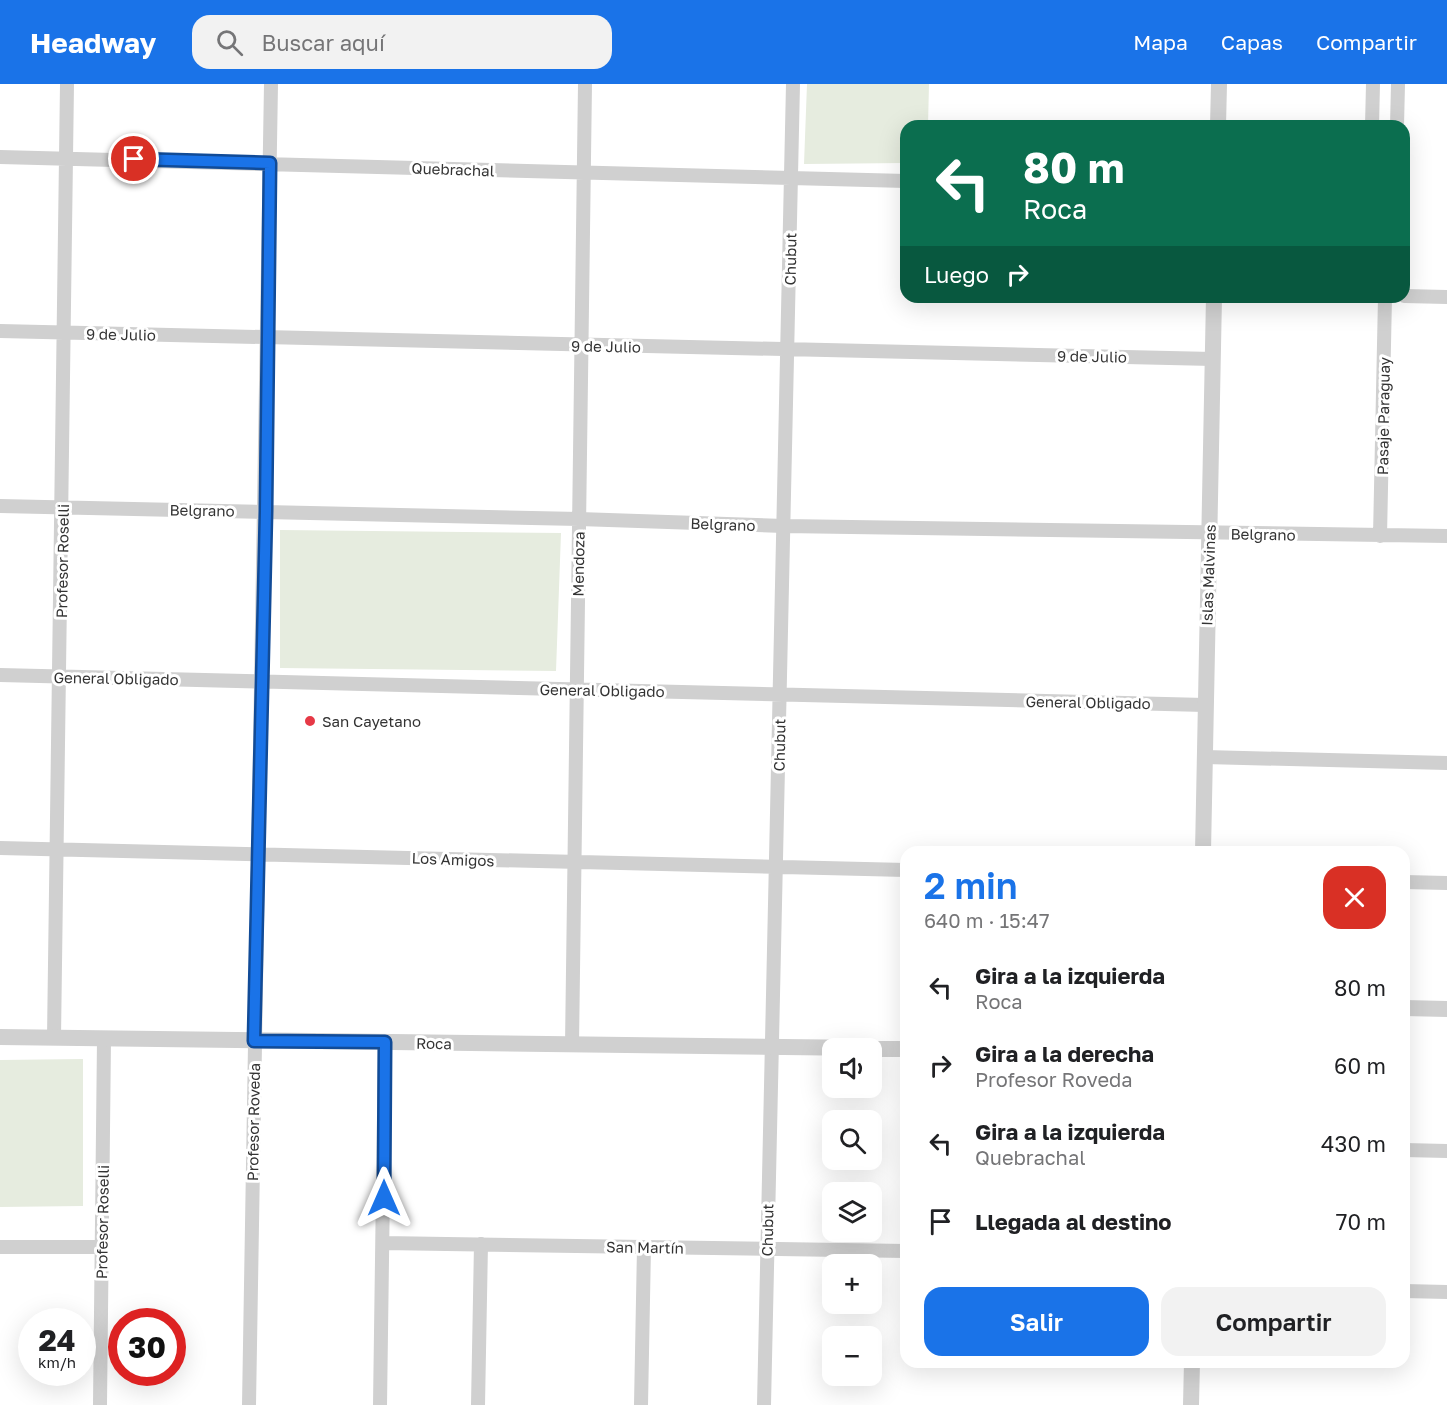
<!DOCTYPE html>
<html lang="es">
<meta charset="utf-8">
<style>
:root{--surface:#fff;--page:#f2f2f2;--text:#202124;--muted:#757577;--accent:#1a73e8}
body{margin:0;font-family:"Golos Text",sans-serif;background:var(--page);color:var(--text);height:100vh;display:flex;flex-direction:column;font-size:22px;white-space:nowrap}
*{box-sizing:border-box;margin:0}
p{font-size:20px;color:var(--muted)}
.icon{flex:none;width:33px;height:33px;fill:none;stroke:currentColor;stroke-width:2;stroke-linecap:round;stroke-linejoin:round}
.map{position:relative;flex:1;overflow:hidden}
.drawer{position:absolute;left:900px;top:762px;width:510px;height:522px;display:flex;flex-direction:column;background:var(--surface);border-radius:18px;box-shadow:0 6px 24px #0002}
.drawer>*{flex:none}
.top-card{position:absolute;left:900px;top:36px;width:510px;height:183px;border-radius:18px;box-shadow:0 6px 24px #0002;background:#0b6e4f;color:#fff;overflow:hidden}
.tools{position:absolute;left:822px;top:954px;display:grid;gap:12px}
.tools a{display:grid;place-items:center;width:60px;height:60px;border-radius:12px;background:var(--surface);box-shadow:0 6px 24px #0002;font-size:30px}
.speed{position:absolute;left:18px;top:1224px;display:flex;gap:12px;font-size:30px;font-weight:700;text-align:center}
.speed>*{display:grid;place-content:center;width:78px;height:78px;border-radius:50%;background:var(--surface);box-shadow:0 6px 24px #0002;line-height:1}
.speed small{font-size:15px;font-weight:400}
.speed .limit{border:9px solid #d22;background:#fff;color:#111}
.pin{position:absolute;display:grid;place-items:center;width:51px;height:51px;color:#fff;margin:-26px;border:3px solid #fff;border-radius:50%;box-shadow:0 2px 6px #0007}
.me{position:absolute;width:66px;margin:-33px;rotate:0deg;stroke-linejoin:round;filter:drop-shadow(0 0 4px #0008)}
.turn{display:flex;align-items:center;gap:21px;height:126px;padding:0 24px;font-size:27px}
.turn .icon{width:78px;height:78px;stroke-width:2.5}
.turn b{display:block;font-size:42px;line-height:51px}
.then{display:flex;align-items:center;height:57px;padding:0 24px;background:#0003;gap:12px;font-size:22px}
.round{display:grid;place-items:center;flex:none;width:63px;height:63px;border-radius:18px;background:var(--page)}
.headline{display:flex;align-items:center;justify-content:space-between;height:102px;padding:0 24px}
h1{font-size:36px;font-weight:600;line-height:45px;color:var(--accent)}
.primary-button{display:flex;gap:12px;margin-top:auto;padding:12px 24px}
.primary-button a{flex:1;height:69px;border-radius:18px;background:var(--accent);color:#fff;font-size:24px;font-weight:600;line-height:69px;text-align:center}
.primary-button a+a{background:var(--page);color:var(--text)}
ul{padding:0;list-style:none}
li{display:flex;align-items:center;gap:18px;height:78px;padding:0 24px}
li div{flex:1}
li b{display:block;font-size:22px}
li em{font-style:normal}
header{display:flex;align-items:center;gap:36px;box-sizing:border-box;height:84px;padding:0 30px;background:var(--accent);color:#fff}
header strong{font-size:28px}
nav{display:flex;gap:33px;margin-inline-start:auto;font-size:21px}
.search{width:420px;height:54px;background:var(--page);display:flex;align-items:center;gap:15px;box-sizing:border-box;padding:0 21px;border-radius:18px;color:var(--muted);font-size:22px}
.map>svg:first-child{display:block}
.green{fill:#e6ecdf}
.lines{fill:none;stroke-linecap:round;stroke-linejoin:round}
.minor{stroke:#d0d0d0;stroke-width:14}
.tertiary{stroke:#d0d0d0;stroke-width:16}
.route-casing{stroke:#114b97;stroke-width:15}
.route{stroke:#1a73e8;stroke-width:10}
.poi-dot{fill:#e63946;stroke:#fff;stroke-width:2}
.labels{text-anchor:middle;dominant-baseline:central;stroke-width:6;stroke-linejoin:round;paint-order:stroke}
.street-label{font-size:15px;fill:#333;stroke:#fff}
.poi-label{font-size:15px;fill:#333;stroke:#fff;text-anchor:start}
</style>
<header>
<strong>Headway</strong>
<div class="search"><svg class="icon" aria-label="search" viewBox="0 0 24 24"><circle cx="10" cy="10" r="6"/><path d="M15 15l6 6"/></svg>Buscar aquí</div>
<nav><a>Mapa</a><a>Capas</a><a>Compartir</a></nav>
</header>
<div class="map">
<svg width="1447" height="1321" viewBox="0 0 1447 1321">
<rect width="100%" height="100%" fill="#fff"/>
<path class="green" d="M807 0H929L928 42H906V79L804 80Z
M280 446 561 449 556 587 280 584Z
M83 975V1122L0 1123V976Z"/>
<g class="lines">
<path class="minor" d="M1372 42 1373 0
M1397 42 1398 0
M0 73 906 97
M1404 212 1447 213
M0 247 1213 275
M0 422 579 435 784 442 1447 452
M1380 452 1385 213
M0 591 1205 621
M1205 673 1447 679
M0 764 906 786
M1404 798 1447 799
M54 954 67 0
M572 961 585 0
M1404 1066 1447 1067
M383 1159 906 1167
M0 1163H102
M1404 1207 1447 1208
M100 1321 104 955
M249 1321 271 0
M380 1321 385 958
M478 1321 481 1160
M641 1321 644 1163
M764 1321 793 0"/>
<path class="tertiary" d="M1218 42 1219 0
M1203 768 1214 213
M1404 924 1447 925
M0 953 869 964
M872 965H906
M1191 1321 1192 1278"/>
</g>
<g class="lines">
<g class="route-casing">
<path id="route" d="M134 75 270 79 266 427 254 957 385 958 384 1114"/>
</g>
<use href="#route" class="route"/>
</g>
<circle class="poi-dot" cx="310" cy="637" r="6"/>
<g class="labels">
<g class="street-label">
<text transform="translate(453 85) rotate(2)">Quebrachal</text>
<text transform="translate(790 175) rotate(-89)">Chubut</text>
<text transform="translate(121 250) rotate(1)">9 de Julio</text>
<text transform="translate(606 262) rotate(1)">9 de Julio</text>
<text transform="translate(1092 272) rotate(1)">9 de Julio</text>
<text transform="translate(1383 332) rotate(-89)">Pasaje Paraguay</text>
<text transform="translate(202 426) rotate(1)">Belgrano</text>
<text transform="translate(723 440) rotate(2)">Belgrano</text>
<text transform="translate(1263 450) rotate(1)">Belgrano</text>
<text transform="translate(62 477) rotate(-89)">Profesor Roselli</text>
<text transform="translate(578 480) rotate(-89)">Mendoza</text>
<text transform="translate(1208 491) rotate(-88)">Islas Malvinas</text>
<text transform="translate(116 594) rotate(1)">General Obligado</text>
<text transform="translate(602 606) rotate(1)">General Obligado</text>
<text transform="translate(1088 618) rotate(1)">General Obligado</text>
<text transform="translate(779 661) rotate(-89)">Chubut</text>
<text transform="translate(453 775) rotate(2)">Los Amigos</text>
<text transform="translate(434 959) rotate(1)">Roca</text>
<text transform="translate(253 1038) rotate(-89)">Profesor Roveda</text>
<text transform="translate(102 1138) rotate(-89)">Profesor Roselli</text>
<text transform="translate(767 1146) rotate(-89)">Chubut</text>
<text transform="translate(645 1163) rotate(1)">San Martín</text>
</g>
<g class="poi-label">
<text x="322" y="637">San Cayetano</text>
</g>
</g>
</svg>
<div class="tools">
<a><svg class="icon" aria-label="sound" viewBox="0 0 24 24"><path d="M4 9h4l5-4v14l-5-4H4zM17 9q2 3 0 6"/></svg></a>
<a><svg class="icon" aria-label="search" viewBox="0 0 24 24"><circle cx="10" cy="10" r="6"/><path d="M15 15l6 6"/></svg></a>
<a><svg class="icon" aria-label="layers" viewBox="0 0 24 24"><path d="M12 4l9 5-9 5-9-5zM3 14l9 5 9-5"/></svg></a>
<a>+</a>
<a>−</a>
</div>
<div class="speed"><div>24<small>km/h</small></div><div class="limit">30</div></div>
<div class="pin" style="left:134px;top:75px;background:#d93025"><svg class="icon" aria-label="arrive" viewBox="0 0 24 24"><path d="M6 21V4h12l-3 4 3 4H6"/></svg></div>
<svg class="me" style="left:384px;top:1114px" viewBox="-20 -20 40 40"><path d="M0-17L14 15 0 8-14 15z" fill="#1a73e8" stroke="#fff" stroke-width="4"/></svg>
<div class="top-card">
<div class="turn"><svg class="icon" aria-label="left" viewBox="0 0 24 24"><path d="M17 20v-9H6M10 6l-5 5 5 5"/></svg><div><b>80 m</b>Roca</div></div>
<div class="then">Luego<svg class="icon" aria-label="right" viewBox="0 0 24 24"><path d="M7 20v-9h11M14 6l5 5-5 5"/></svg></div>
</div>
<section class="drawer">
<div class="headline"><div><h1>2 min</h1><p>640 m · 15:47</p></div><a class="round" style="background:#d93025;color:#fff"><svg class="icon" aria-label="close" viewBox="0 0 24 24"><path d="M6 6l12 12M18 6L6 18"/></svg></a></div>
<ul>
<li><svg class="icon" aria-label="left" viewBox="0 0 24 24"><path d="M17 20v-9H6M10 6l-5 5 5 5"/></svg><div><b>Gira a la izquierda</b><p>Roca</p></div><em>80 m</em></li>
<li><svg class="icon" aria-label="right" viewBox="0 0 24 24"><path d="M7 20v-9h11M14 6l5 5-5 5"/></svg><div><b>Gira a la derecha</b><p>Profesor Roveda</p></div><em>60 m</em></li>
<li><svg class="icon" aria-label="left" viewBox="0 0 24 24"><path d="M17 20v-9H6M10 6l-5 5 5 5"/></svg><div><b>Gira a la izquierda</b><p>Quebrachal</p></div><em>430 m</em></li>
<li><svg class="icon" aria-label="arrive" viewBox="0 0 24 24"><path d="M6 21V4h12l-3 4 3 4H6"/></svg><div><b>Llegada al destino</b></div><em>70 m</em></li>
</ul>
<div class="primary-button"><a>Salir</a><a>Compartir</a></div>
</section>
</div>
